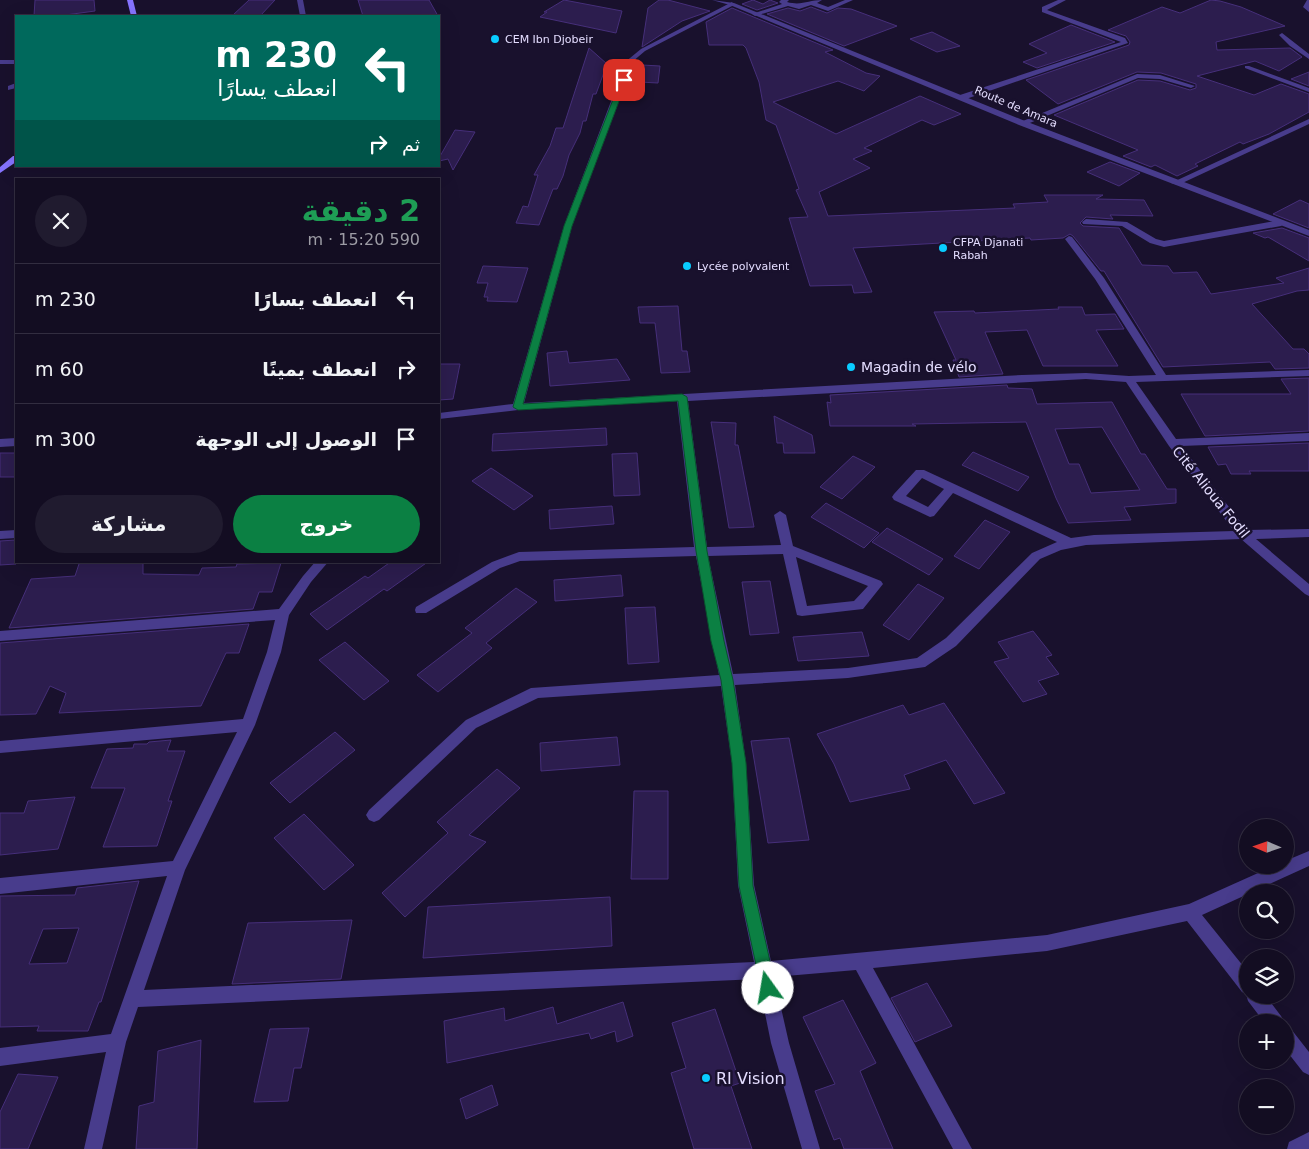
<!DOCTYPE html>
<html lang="ar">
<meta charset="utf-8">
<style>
:root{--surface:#130d22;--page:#201b2f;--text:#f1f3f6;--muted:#9d9ca5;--line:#322d40;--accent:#0b8043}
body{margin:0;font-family:"DejaVu Sans","Noto Sans Arabic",sans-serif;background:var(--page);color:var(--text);direction:rtl;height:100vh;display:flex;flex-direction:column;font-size:19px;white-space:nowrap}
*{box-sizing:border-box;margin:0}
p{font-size:16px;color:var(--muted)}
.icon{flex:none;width:28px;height:28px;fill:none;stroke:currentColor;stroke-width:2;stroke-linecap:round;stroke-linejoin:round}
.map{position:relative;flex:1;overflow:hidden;direction:ltr}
.details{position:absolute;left:15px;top:178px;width:425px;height:385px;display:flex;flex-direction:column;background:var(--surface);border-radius:0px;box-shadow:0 5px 20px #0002,0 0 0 1px var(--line);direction:rtl}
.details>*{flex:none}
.banner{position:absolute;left:15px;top:15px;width:425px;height:152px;border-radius:0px;box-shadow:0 5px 20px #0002,0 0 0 1px var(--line);direction:rtl;background:#00695c;color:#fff;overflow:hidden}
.needle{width:32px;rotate:272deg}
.fabs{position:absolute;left:1239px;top:819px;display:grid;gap:10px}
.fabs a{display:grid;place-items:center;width:55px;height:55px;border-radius:50%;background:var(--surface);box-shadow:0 5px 20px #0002,0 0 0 1px var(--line);font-size:25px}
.pin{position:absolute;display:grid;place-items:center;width:42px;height:42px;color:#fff;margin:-21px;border-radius:10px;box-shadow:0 2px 8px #0006}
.me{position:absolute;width:55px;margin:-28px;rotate:347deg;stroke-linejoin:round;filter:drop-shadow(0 0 4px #0008)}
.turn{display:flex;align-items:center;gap:18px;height:105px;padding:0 20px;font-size:22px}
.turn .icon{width:65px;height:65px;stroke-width:2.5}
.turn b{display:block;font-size:35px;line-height:42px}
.then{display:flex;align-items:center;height:48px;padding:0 20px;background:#0003;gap:10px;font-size:19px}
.round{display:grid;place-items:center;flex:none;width:52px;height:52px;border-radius:26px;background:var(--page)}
.summary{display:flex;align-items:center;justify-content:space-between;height:85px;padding:0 20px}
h1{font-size:30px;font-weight:700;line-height:38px;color:#1e9e55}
.button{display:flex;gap:10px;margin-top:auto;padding:10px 20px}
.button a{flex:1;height:58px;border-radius:30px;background:var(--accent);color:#fff;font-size:20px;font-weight:700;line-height:58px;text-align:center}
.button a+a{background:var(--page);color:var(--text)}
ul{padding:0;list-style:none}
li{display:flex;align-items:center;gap:15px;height:70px;padding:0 20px;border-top:1px solid var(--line)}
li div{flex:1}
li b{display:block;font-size:19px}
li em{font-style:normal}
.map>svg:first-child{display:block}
.building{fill:#2c1d4e;stroke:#462f7a;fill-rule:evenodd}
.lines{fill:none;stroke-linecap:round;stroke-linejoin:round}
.minor{fill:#483c8c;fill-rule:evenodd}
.tertiary{fill:#483c8c;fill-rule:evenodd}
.secondary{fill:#8674ff;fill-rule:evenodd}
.route{fill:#0b8043;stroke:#07532c}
.poi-dot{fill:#09ccff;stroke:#19112d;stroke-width:2}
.labels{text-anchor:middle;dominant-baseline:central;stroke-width:5;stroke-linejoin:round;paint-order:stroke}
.far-poi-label{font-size:11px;fill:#e4ddff;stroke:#19112d;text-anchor:start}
.far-street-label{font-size:11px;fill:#e4ddff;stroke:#19112d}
.poi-label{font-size:14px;fill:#e4ddff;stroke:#19112d;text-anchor:start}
.street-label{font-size:14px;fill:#e4ddff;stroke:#19112d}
.near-poi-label{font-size:16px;fill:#e4ddff;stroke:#19112d;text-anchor:start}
</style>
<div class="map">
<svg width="1309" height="1149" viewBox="0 0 1309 1149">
<rect width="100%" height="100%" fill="#19112d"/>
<path class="building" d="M35 0H94L95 11 58 16H34Z
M249 0H275L260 16H232Z
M358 0H429L438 16H363Z
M564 0 622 11 616 33 540 17 547 12H544Z
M659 0H668L710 11 682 21 642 47 648 8Z
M753 0 763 4 770 0 778 3 757 10 742 4Z
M1211 0 1220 1 1241 7 1285 26 1216 42 1217 50 1290 48 1302 57 1279 71 1255 61 1197 76 1254 95 1281 84 1309 94V112L1269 134 1243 144 1240 142 1195 164 1198 166 1177 176 1155 165 1151 167 1123 156 1138 150 1054 115 1138 80 1160 81 1190 90 1196 88V84L1161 73 1137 72 1058 104 1026 80 1129 45 1130 42 1126 36 1108 30 1162 7 1180 13Z
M811 7 827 13 838 8 851 9 897 26 844 46 767 14 788 8 800 11Z
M732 8 833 50 825 52 866 73 880 76 864 91 838 81 773 102 836 134 920 96 961 114 934 125 922 120 864 148 872 151 853 159 870 168 819 192 828 216 1015 208 1013 204 1048 202 1044 195H1103L1096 199 1144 200 1153 216 1110 215 1113 219 1086 217 1080 223 1083 226 1119 228 1142 265 1168 266 1173 273 1197 272 1211 294 1284 283 1276 278 1309 268V290L1297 291 1252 304 1293 349H1304L1309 354V368L1275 369 1270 362 1163 367 1104 271H1101L1073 236 1070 234 1063 238 1031 240 1030 238 853 248 872 292 854 293 852 285 810 286 789 218 808 217 796 190 799 189 776 125 766 120 759 82 746 48 743 45H709L706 22Z
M1071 25 1115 42 1037 68 1023 62 1047 53 1029 44Z
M932 32 960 46 937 52 910 39Z
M589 48 607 64 596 94H593L586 121H583L580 133 569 155 563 176 557 189H553L539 225 516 223 523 206 528 207 538 175H534L550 146 556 128H563Z
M642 65 660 66 658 83 639 82Z
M1309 72V86L1291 79Z
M455 130 475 132 453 170 448 159 439 161V158Z
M1110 162 1140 173 1119 186 1087 172Z
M1300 200 1309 204V228L1273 214Z
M1282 228 1309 238V261L1268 237 1265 238 1253 233Z
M483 266 528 268 517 302 487 301 488 297H484L488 283H477Z
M678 306 682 351H687L690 372 661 373 655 323H640L638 307Z
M1058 307H1082L1085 315 1115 314 1124 329 1096 330 1118 366H1043L1027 330 985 332 1003 374 959 377 953 360H956L934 312 974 311 975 313 1059 309Z
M567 351 569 363 617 359 630 380 550 386 547 353Z
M439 364H460L453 399 439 400Z
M1309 378V431L1205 436 1181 394H1291L1281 379Z
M1007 385 1008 388 1032 389 1037 404 1112 402 1141 454H1145L1167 489H1176V503L1124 507 1131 520 1068 523 1056 498 1026 422 912 424 916 426H830L827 402 831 403 830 395ZM1102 427 1140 490 1091 493 1079 464H1069L1055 429Z
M774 416 812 435 815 453H784L783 443H777Z
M711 422 736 423 735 445H738L754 527 729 528Z
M606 428 607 445 492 451 493 434Z
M1309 443V471H1249L1251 474H1231L1226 464 1218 465 1208 447Z
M973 452 1029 477 1018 491 962 465Z
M0 453H16V477H0Z
M637 453 640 495 614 496 612 454Z
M853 456 875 467 842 499 820 487Z
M491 468 533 496 514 510 472 481Z
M826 503 879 533 864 548 811 517Z
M612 506 614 524 550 529 549 510Z
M985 520 1010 532 979 569 954 556Z
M887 528 943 559 929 575 872 542Z
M16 540V564L0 565V541Z
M80 561H143V574L199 575 202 568 236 567 237 564 281 563 272 592H259L253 609 9 628 31 579 75 576Z
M392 561H429L387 591 384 589 327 630 310 614 365 576 368 578Z
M621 575 623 596 555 601 554 580Z
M770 581 779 633 750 635 742 582Z
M918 584 944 598 909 640 883 625Z
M516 588 537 602 486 643 492 648 438 692 417 675 472 633 465 628Z
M655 607 659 662 628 664 625 608Z
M249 624 239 653H226L201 706 59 713 66 693 50 686 36 714 0 715V643Z
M1033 631 1052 655 1046 657 1059 674 1038 681 1047 694 1023 702 994 662 1009 658 998 642Z
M862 632 869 656 798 661 793 637Z
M345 642 389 681 364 700 319 660Z
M944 703 1005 793 974 804 946 760 904 775 910 789 850 802 834 764 817 734 903 705 909 715Z
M335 732 355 750 290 803 270 783Z
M617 737 620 765 541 771 540 743Z
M789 738 809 840 768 843 751 741Z
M171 740 167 751H185L168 801H172L157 846 103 847 125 788H91L107 749 133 748 134 744H147L149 742Z
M497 769 520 788 469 835 486 842 405 917 382 893 448 833 437 822Z
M634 791H668V879H631Z
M75 797 58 849 0 855V813H24L28 801Z
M304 814 354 865 324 890 274 838Z
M139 881 101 1002H99L88 1031H37L39 1026 0 1027V896L75 895 77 888ZM79 928 67 963 29 964 43 929Z
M610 897 612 946 423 958 428 907Z
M352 920 341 979 232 984 248 923Z
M927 983 952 1026 915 1042 891 998Z
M843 1000 876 1063 860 1071 893 1149H844L840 1138 834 1140 815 1091 835 1084 803 1017Z
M623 1002 633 1036 617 1042 615 1031 591 1039 589 1033 447 1063 444 1021 504 1008 505 1021 553 1007 557 1024Z
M715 1009 740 1083 731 1086 752 1149H694L671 1073 686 1068 672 1023Z
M309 1028 301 1068H294L288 1101 254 1102 270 1029Z
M201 1040 197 1149H136L139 1106 154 1102 158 1051Z
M18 1074 58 1077 28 1149H0V1112Z
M492 1085 498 1105 466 1119 460 1099Z"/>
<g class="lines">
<path class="minor" d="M297 0H303L306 16H300Z
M781 0H789L787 2C802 6 808 0 822 0L817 3 828 7 845 0H853L828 11 811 5 799 9 788 6 755 16 752 14 782 4 779 2Z
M1058 0H1066L1047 10 1125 38 1128 43 966 99H960V95L1121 42 1042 12V7Z
M1309 0V12L1303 7 1307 0Z
M732 2 734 5 645 51 625 68 627 80 572 226 524 403 1022 375 1086 373 1129 376 1156 375 1095 279 1065 239 1069 236 1072 237 1104 278 1166 375 1309 370V376L1136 382 1176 439 1309 433V441L1181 446 1247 530 1309 529V537L1256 539 1309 584V596L1305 594 1241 539 1086 545 1061 550 1040 559 956 646 925 667 848 678 735 685 746 763 754 885 771 961 1047 935 1189 904 1276 865H1285V861L1309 851V866L1202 915 1248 972V995H1265L1281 1016 1284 1022H1264L1248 1001 1246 994 1242 992 1187 921 1047 951 873 968 972 1149H953L856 970 774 977 789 1043 820 1149H802L771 1043 758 979 138 1007 126 1042 102 1149H84L106 1052 0 1066V1048L111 1034 167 876 0 894V878L173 861 237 732 0 753V741L243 719 267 652 275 620 0 641V631L279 609 303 576 316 561H329L311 582 289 615 281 652 255 725 185 870 144 990 754 962 738 885 732 763 721 686 538 698 476 728 379 820 374 822 369 820 366 815 369 810 466 720 531 688 719 675 696 556 520 561 500 568 426 613H416L415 610 416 607 492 562 519 552 694 547 677 401 518 410 439 419V413L513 404 564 226 619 80V67L641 49ZM1086 379 1126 382 1169 446 1234 531 1094 535 1071 538 924 470H916L894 494 892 497 894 500 930 517 934 516 953 493 1057 542 1032 553 946 638 917 658 848 668 733 674 708 556 783 554 796 611 797 615 802 616 863 609 883 584 881 581 793 546 786 515 780 511 774 515 781 545 707 547 688 401ZM922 478 944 489 928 507 906 496ZM796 557 868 586 854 601 807 606Z
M1282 33 1309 54V59L1290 46 1279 35Z
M0 60H16V64H0Z
M1245 66H1249L1309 88V92L1245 68Z
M1137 74 1160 75 1195 86 1191 88 1160 79 1138 78 1025 125 1018 123Z
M16 83V88L8 90V86Z
M1309 119V124L1178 185 1171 183Z
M1086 219 1127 222 1156 239 1164 241 1281 220 1285 223 1281 226 1164 247 1150 243 1122 226 1083 224 1082 222Z
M16 438V446L0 447V439Z
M16 530V538L0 539V531Z
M1285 1026 1291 1029 1309 1052V1075L1303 1072 1285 1049Z
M1309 1132V1149H1287L1289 1142Z"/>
<path class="tertiary" d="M712 0 734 3 1025 121 1309 230V236L1019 125 730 5Z"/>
<path class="secondary" d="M127 0H133L137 16H131Z
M13 156H16V162L0 173V167Z"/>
</g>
<path class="route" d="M621 79 627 80 572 226 523 404 682 394 687 397 707 551 724 641 733 680 746 763 753 886 776 988 774 994 768 996 763 994 761 988 739 886 732 763 721 680 711 641 696 551 678 401 518 410 513 407 564 226Z"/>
<g class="poi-dot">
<circle cx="495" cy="39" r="5"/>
<circle cx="943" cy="248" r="5"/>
<circle cx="687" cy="266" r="5"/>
<circle cx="851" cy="367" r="5"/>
<circle cx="706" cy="1078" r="5"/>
</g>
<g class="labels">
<g class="far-poi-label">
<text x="505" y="39">CEM Ibn Djobeir</text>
<text x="953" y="242">CFPA Djanati<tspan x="953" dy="13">Rabah</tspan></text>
<text x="697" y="266">Lycée polyvalent</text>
</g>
<g class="far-street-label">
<text transform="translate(1016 107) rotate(23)">Route de Amara</text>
</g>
<g class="poi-label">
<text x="861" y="367">Magadin de vélo</text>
</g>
<g class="street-label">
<text transform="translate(1211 492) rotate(51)">Cité Alioua Fodil</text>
</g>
<g class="near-poi-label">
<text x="716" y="1078">RI Vision</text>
</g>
</g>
</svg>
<div class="fabs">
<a><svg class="needle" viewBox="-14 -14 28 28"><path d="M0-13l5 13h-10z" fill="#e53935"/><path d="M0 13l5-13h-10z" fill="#9d9ca5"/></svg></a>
<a><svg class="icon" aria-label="search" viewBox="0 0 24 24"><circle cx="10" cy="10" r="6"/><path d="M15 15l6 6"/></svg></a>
<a><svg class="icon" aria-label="layers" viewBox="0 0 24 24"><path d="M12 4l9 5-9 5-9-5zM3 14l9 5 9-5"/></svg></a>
<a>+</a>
<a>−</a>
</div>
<div class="pin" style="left:624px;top:80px;background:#d93025"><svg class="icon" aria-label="arrive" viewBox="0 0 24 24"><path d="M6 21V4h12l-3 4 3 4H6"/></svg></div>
<svg class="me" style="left:768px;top:988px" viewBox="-20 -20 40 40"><circle r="19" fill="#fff"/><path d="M0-13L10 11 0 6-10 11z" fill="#0b8043"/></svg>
<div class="banner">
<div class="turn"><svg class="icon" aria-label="left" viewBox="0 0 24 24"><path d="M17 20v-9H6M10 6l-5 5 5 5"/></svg><div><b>230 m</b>انعطف يسارًا</div></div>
<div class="then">ثم<svg class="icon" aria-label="right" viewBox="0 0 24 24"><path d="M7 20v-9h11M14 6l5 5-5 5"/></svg></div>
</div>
<section class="details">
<div class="summary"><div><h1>2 دقيقة</h1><p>590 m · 15:20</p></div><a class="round"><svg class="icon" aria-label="close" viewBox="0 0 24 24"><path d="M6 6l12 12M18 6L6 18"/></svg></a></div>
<ul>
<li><svg class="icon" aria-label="left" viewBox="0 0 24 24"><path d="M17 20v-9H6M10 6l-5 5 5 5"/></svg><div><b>انعطف يسارًا</b></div><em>230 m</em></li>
<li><svg class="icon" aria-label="right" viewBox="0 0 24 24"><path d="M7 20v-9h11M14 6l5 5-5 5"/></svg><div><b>انعطف يمينًا</b></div><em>60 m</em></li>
<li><svg class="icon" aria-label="arrive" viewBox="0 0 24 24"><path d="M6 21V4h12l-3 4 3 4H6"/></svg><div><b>الوصول إلى الوجهة</b></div><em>300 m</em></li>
</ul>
<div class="button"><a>خروج</a><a>مشاركة</a></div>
</section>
</div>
